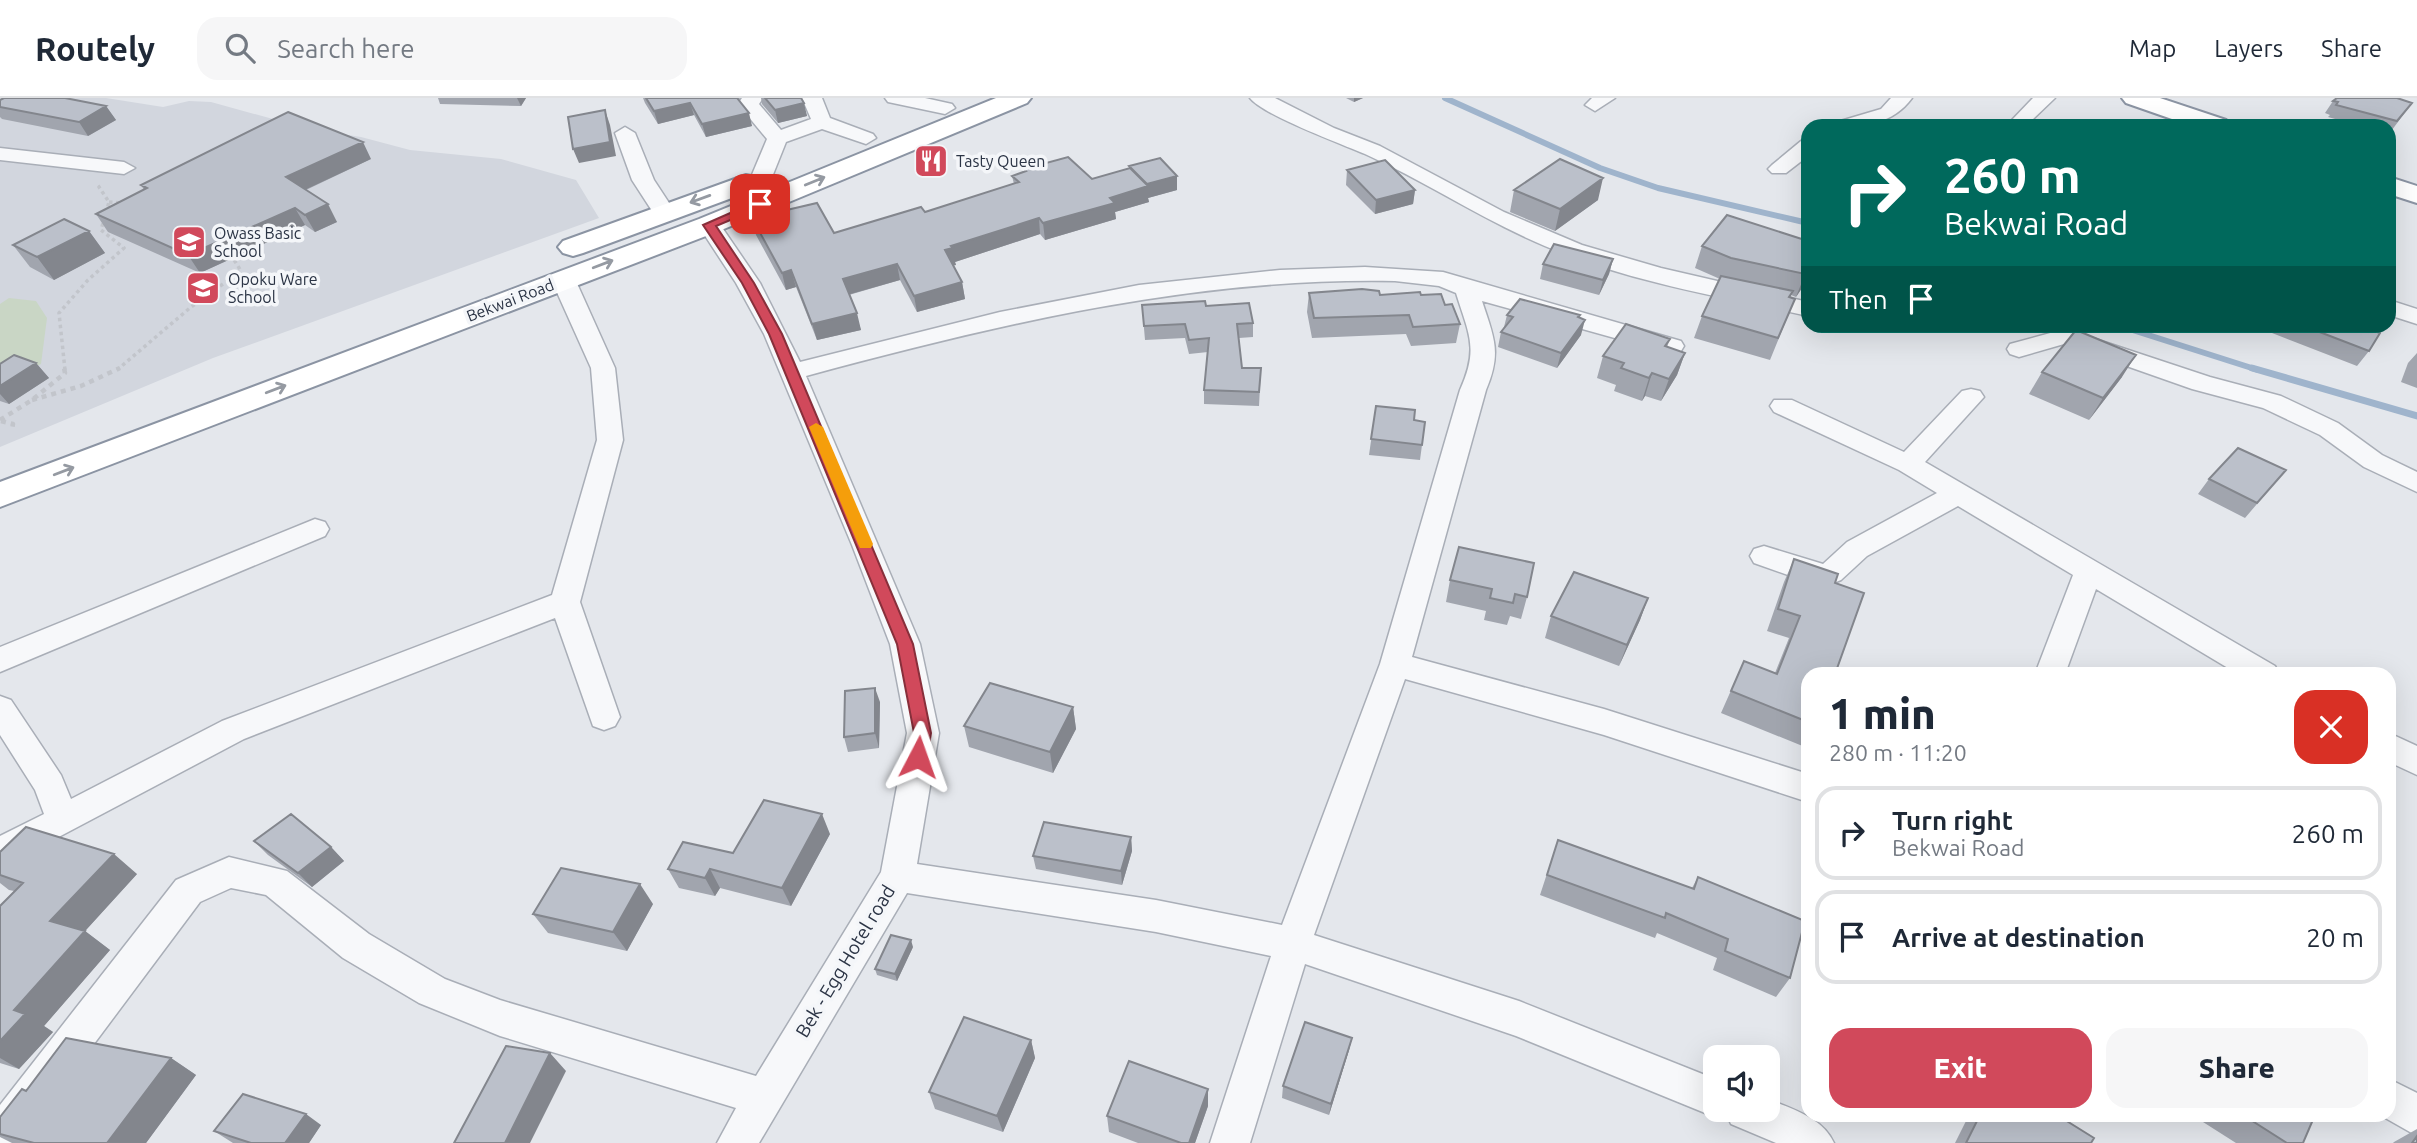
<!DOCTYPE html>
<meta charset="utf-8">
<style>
:root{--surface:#fff;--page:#f6f6f7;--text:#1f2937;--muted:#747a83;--line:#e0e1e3;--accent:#d1495b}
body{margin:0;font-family:Ubuntu,sans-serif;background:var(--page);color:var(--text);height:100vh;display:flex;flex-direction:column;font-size:26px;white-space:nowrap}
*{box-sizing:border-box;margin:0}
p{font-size:23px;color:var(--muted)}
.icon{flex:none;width:38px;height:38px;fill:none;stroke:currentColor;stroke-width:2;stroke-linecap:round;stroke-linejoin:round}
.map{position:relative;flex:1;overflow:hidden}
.panel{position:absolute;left:1801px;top:569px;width:595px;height:455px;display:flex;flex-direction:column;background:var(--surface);border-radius:21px;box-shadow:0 7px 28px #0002}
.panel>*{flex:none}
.hud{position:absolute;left:1801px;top:21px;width:595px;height:214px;border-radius:21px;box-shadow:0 7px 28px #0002;background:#00695c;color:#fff;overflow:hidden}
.tools{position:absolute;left:1703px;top:947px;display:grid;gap:14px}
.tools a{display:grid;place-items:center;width:77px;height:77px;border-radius:14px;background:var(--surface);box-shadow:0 7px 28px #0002;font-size:35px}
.pin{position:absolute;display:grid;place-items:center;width:60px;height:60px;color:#fff;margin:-30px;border-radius:14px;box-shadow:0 4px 10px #0006}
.me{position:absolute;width:77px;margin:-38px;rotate:4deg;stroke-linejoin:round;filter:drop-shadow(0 0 5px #0008)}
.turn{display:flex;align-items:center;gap:24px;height:147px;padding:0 28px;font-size:32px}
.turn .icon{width:91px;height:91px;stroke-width:2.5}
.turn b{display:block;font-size:49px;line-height:60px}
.then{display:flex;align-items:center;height:66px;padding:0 28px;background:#0003;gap:14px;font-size:26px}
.round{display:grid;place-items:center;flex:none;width:74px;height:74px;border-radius:21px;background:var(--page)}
.overview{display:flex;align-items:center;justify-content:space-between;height:119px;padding:0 28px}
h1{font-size:42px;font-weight:800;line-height:52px}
.primary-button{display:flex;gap:14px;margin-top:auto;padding:14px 28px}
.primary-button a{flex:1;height:80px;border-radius:21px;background:var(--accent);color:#fff;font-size:28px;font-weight:800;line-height:80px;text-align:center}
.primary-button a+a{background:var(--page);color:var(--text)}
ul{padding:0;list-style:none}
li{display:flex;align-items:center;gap:21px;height:94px;margin:0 14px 10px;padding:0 14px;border:4px solid var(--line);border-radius:21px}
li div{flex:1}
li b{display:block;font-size:26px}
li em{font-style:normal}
header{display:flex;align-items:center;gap:42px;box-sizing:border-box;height:98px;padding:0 35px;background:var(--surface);border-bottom:2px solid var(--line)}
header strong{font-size:33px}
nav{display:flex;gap:38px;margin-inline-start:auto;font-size:24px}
.search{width:490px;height:63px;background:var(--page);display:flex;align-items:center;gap:18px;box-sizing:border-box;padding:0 24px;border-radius:21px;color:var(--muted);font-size:26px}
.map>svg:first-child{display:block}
.built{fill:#d2d6de}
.green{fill:#c9d6c5}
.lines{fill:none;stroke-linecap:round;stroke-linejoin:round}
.stream-far1{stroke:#9fb4cc;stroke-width:6}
.stream{stroke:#9fb4cc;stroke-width:7}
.minor-casing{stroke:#a9aeb7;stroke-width:3}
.highway-casing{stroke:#8b94a3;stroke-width:4}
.path-far1{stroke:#c2c5cb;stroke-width:3.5;stroke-dasharray:3.5 3.5;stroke-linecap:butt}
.path{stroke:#c2c5cb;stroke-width:4.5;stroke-dasharray:5 5;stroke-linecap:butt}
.minor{fill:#f7f8fa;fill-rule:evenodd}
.highway{fill:#fff;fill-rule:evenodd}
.wall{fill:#a1a5ae}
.shaded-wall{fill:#83868d}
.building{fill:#bbc0ca;stroke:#83868d;stroke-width:2}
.oneway{stroke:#959aa2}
.route{fill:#d1495b;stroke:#882f3b;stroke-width:2}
.slow{fill:#f59e0b}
.labels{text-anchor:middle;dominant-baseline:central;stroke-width:7;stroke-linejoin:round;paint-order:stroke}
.far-poi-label{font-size:16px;fill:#2b3445;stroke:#f4f6f9;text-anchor:start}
.far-street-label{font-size:16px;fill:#2b3445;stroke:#f4f6f9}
.street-label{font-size:19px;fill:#2b3445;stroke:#f4f6f9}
</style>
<header>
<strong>Routely</strong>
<div class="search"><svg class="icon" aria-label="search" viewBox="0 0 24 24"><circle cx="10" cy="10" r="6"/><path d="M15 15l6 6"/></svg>Search here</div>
<nav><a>Map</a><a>Layers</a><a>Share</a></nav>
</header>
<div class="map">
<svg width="2417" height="1045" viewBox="0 0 2417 1045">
<rect width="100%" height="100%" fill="#e4e7ec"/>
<path class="built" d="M0 0H106L163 9 189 3 211 4 309 31 361 39 410 52 501 61 576 82 599 120 213 260 0 349Z"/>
<path class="green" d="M9 200 36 203 47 220 41 266 0 285V206Z"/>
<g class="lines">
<path class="stream-far1" d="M1445 0 1600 70 1658 90 1808 125
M2120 228 2258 272"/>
<path class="stream" d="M2252 270 2417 318"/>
<g class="minor-casing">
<path id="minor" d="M742 0H763L759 6 781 32 811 21 802 0H822L830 20 873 36 876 40 866 46 822 31 786 44 770 84H754L751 79 767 41 738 6Z
M885 0H925L952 6 955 10 945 16 888 4Z
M1250 0H1275L1334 30 1380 48 1504 114 1582 147 1661 170 1808 204V218C1727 200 1642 186 1565 156 1493 129 1433 87 1365 56 1342 46 1263 17 1250 0Z
M1592 0H1615L1595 13 1585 7Z
M1891 0H1912C1892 27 1865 28 1834 28L1837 24 1881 11Z
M2033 0H2055L2031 23 2033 28H2013L2010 24Z
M625 29 635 35 654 82 675 114 672 119H656L632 82 615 35Z
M1808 41V58L1786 75H1772L1768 71 1772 67 1801 43Z
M0 50 124 64 135 70 124 76 0 62Z
M709 120 717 122 760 185 800 264 1000 214 1139 187 1280 172 1365 169 1443 174 1681 243 1684 248 1681 253 1672 256 1482 203C1494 240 1502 254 1486 292L1412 559 1604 611 1808 676V704L1604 637 1405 581 1314 837 1519 903 1715 981V1012H1768V1001C1792 1011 1823 1020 1834 1045H1776L1731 1026 1726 1015 1715 1019 1516 938 1305 866 1250 1045H1210L1271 858 1156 834 907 795 759 1045H717L736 1010 500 938 419 905 343 860 266 797 231 790 200 804 20 1045H0V1007L176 782 229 759 287 773 369 836 445 881 500 902 756 978 881 774 907 635 890 546 852 447 764 236 736 185 698 127ZM1395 183 1439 188 1456 195C1469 237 1479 250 1460 292L1380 566 1282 827 1156 802 917 766 939 635 920 546 806 278C999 226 1194 179 1395 183Z
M563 174 571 176 575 181 615 270 623 342 580 504 620 619 615 628 604 632 593 628 555 520 244 641 0 770V738L44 716 35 692 0 637V598L11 602 61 677 71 701 222 623 552 497 597 342 591 270 551 181 555 176Z
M2389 202 2417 211V226L2389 217Z
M2065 231 2210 279 2281 298 2338 325 2382 357 2417 374V394L2364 369 2320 337 2263 310 2192 291 2064 246 2019 259 2010 256 2007 251 2010 246Z
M1971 291 1980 293 1984 299 1925 364 2275 568 2279 576H2238L2096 491 2065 576H2035L2073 477 1958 408 1867 458 1841 482 1831 486 1819 488 1754 465 1750 458 1754 451 1764 448 1823 466 1847 444 1937 395 1899 372 1774 314 1770 308 1774 302H1792L1904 354 1962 293Z
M315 421 325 424 329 431 325 438 0 574V549Z
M2389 635 2417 648V677L2389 664Z
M2389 981 2417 995V1038L2380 1017H2389Z"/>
</g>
<g class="highway-casing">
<path id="highway" d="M996 0H1031L1027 5 719 133 0 409V384L699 121Z
M2122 0H2160L2226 22 2230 28H2192L2126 5Z
M746 77 756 79 760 85 756 91 583 155 573 158 563 155 558 149 563 143Z
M2389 79 2417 88V105L2389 96Z"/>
</g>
<path class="path-far1" d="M109 104 123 105
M65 272 59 215 88 182 124 150 101 132 109 104 99 89 102 87
M117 272 191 209 241 173 231 157"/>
<path class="path" d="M32 302 81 288 120 270
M0 322 32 302 65 275 64 270
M1 323 13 326 12 332"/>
<use href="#minor" class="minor"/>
<use href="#highway" class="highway"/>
</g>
<path class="wall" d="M438 0H526L521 8 440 6Z
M643 0H740L739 2 752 28 706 39 694 17 658 26 645 5Z
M761 0H801L807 18 778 25 762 6Z
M1346 0H1363L1354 4Z
M0 2 106 8 116 22 88 38 2 21 0 19Z
M2333 3 2412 5 2389 36V28H2360L2328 19 2330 17 2325 15Z
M371 61 306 92 337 124 315 134 305 127 200 175 108 134 96 116 144 92 141 87Z
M1129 68 1177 92 1148 100 1149 104 1115 114 1116 121 1045 142 1040 136 955 164 956 167H953L962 184 965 201 917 214 900 182 849 197 861 232 817 242 796 189 786 192 756 137 752 120 834 135 925 114 1014 86 1012 78 1024 74V71L1092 81 1129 70Z
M1347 72 1415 92 1413 106 1375 116 1346 87Z
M1514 92 1598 102 1555 133 1510 114Z
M89 133 105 155 54 182 30 169 13 147Z
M1808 143V181L1796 199 1791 197 1790 200 1795 201 1770 262 1694 240 1702 218 1720 181 1695 170 1702 148Z
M1613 161 1609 176 1599 197 1540 181 1543 166Z
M1309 195 1421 197 1445 207 1460 226 1456 245 1411 248 1406 236 1312 240 1307 214Z
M1142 207 1206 208 1253 225V239L1239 240 1242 270H1261L1259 308 1204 306V292L1208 254 1189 256 1185 240 1145 242Z
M1507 217H1580L1579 220 1581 237 1557 270 1498 249 1501 234 1504 229Z
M2277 228H2360L2369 253 2357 268 2272 235Z
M1670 241 1667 249 1685 255 1677 277 1661 303 1645 298 1642 303 1614 293 1616 287 1597 280 1603 258Z
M2417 255V290L2401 284 2408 265Z
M36 265 49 280 9 306 0 303V266Z
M2042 274 2122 279 2089 322 2029 296Z
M1376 308 1422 347 1420 362 1369 357Z
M2286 372 2245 420 2198 396 2209 381Z
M1794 461 1808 576V644L1805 649 1721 615 1744 563 1775 575 1789 540 1767 533 1784 484Z
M1450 482 1527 499 1521 521 1510 518 1507 527 1484 522 1486 513 1446 504Z
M1648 500 1640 522 1619 568 1545 540 1551 518Z
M880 604 879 650 848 654 844 639Z
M1073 609 1076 631 1053 675 969 649 964 628Z
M830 736 791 808 720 790 715 798 679 790 668 771 733 755Z
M1131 739 1132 753 1122 787 1036 771 1033 758Z
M1558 742 1692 790 1698 779 1790 880 1776 899 1713 872 1717 860 1657 835 1655 840 1540 797Z
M254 743 331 749 344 763 312 789 268 757Z
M0 754 137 776 85 833 110 852 44 928 53 934 19 971 0 965V808L14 793 9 792 0 785Z
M653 806 627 853 548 835 533 816Z
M913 849 897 883 877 877 875 871Z
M1352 940 1349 952 1329 1017 1282 1000 1283 988Z
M1031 942 1035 960 1003 1034 935 1011 929 994Z
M171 960 196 977 146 1045H12L0 1039V1019Z
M1208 991V1008L1195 1045H1138L1109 1034 1107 1018Z
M1969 1017H2057L2091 1045H1955Z
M2192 1017H2315L2303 1045H2236Z
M321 1027 309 1045H233L214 1033Z
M2417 1031V1045H2393L2394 1044Z"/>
<path class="shaded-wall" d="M517 0H526L521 8Z
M1354 0H1363L1354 4Z
M690 5 694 17 658 26 654 13Z
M804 5 807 18 778 25 775 12Z
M106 8 116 22 88 38 79 24Z
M605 12 610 27 616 58 579 65 573 51Z
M749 15 752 28 706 39 702 26Z
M363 44 371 61 296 96 286 79Z
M1177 78V92L1148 100 1149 104 1115 114 1116 121 1045 142 1043 125 1146 86Z
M1603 80 1598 102 1555 133 1560 111Z
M1415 92 1413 106 1375 116 1376 102Z
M328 106 337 124 315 134 305 117Z
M295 110 305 127 200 175 188 157Z
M1039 120 1040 136 955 164 956 167 947 169 945 152 951 148Z
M89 133 105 155 54 182 37 159Z
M1613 161 1609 176 1599 197 1603 182Z
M897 166 900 182 847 197 843 181Z
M791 172 796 189 786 192 782 175Z
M1808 172V181L1796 199 1805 176Z
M962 184 965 201 917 214 914 198Z
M857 215 861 232 817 242 812 226Z
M1585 222 1581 237 1557 270 1561 255Z
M1685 255 1677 277 1661 303 1669 281Z
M2136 257 2122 279 2089 322 2103 300Z
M36 265 49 280 9 306 0 296V288Z
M1652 275 1645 298 1642 303 1649 280Z
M1648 500 1640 522 1619 568 1627 547Z
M875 590 880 604 879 650 875 635Z
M1073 609 1076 631 1053 675 1050 654Z
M822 716 830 736 791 808 782 790Z
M1131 739 1132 753 1122 787 1121 773Z
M331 749 344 763 312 789 298 775Z
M114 756 137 776 76 843 50 823Z
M710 771 720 790 715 798 705 780Z
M640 786 653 806 627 853 613 834Z
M85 833 110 852 44 928 53 934 19 971 0 960V943L14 912Z
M911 842 913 849 897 883 895 876Z
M1352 940 1349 952 1329 1017 1331 1006Z
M1031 942 1035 960 1003 1034 997 1018Z
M550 955 566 973 530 1045H505Z
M171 960 196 977 146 1045H107Z
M1208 991V1008L1195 1045H1189Z
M306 1016 321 1027 309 1045H285Z"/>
<path class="building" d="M4 0H65L106 8 79 24 0 9V2Z
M646 0H737L749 15 702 26 690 5 654 13Z
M765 0H801L804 5 775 12Z
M2337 0H2397L2412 5 2397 23 2336 7 2338 4 2333 3Z
M605 12 610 44 573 51 568 19Z
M288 14 363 44 286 79 328 106 305 117 295 110 188 157 96 116 147 90 141 87Z
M1068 59 1092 81 1130 70 1148 88 1110 100 1115 105 1043 125 1039 120 951 148 953 150 945 152 962 184 914 198 897 166 843 181 857 215 812 226 791 172 782 175 752 120 817 105 834 135 921 109 925 114 1019 84 1012 78 1026 73 1024 71Z
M1160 60 1177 78 1147 86 1129 68Z
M1560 61 1603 80 1560 111 1514 92Z
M1385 62 1415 92 1376 102 1347 72Z
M1727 117 1808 143V172L1805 176 1731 160 1702 148Z
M64 121 89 133 37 159 13 147Z
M1554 146 1613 161 1603 182 1543 166Z
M1721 178 1793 193 1789 199 1795 201 1778 240 1702 218Z
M1362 191 1379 193 1380 197 1420 194 1421 197 1441 196 1445 207 1452 206 1460 226 1413 229 1409 217 1314 220 1309 195Z
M1520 201 1580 217 1578 219 1585 222 1561 255 1501 234 1513 219 1507 217Z
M1205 203 1206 208 1249 205 1253 225 1237 226 1242 270H1261L1259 294 1204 292 1209 240 1189 242 1185 226 1144 228 1142 207Z
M1626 226 1670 241 1665 248 1685 255 1669 281 1652 275 1649 280 1621 270 1624 265 1603 258Z
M2304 228H2360L2380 235 2369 253Z
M2076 232 2136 257 2103 300 2042 274Z
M14 257 36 265 0 288V266Z
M1376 308 1415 312 1414 322 1425 324 1422 347 1371 341Z
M2238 350 2286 372 2257 405 2209 381Z
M1459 449 1534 465 1527 499 1515 496 1513 505 1490 500 1492 491 1450 482Z
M1794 461 1838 476 1835 485 1864 495 1835 576H1808V624L1731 593 1744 563 1777 576 1800 518 1778 511Z
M1574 474 1648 500 1627 547 1551 518Z
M990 585 1073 609 1050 654 964 628Z
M875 590V635L844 639 845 593Z
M764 702 822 716 782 790 710 771 705 780 668 771 683 744 733 755Z
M291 716 331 749 298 775 254 743Z
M1044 724 1131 739 1121 773 1033 758Z
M26 729 114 756 50 823 85 833 14 912 25 916 0 943V808L23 785 0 777V754Z
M1558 742 1694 791 1698 779 1805 823 1790 880 1725 853 1728 841 1666 815 1665 820 1547 777Z
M561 770 640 786 613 834 533 816Z
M891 837 911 842 895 876 875 871Z
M964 919 1031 942 997 1018 929 994Z
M1305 924 1352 940 1331 1006 1283 988Z
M66 940 171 960 107 1045H34L0 1036V1019L22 991 26 993Z
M506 948 550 955 505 1045H454Z
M1129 963 1208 991 1189 1045H1181L1107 1018Z
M243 996 306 1016 285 1045H251L214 1033Z
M1980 1017H2057L2094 1040 2091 1045H1966Z
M2243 1017H2315L2303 1045H2287Z
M2417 1038V1045H2412Z"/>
<defs><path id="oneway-shaft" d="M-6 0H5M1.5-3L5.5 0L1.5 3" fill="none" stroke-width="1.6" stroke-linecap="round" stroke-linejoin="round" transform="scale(1.75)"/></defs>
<g class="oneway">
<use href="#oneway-shaft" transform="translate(815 83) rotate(-22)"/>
<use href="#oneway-shaft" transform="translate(700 101) rotate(160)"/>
<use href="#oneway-shaft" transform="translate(603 166) rotate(-21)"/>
<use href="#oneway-shaft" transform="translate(276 291) rotate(-21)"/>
<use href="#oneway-shaft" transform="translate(64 373) rotate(-21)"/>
</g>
<path class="route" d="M760 102 766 106 764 108 716 128 754 185 782 236 913 546 931 635 927 659 918 666 910 659 914 635 897 546 769 236 742 185 703 127Z"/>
<path class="slow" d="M816 325 823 329 873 446 871 450H860L858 446 809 329Z"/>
<defs>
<g id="restaurant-square" transform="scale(1.75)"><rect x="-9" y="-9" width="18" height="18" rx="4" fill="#d1495b" stroke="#f4f6f9"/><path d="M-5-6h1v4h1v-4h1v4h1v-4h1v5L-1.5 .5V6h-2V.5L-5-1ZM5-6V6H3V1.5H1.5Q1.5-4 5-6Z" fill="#fff"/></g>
<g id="school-square" transform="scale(1.75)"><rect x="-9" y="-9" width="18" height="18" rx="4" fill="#d1495b" stroke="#f4f6f9"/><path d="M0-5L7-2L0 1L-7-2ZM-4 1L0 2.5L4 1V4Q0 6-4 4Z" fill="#fff"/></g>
</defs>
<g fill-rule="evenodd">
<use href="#restaurant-square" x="931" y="63"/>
<use href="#school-square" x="189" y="144"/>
<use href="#school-square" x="203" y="190"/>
</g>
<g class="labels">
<g class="far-poi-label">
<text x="956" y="63">Tasty Queen</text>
<text x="214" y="135">Owass Basic<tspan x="214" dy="18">School</tspan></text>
<text x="228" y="181">Opoku Ware<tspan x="228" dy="18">School</tspan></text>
</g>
<g class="far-street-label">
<text transform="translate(510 202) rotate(-21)">Bekwai Road</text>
</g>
<g class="street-label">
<text transform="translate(845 863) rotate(-59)">Bek - Egg Hotel road</text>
</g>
</g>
</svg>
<div class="tools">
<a><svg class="icon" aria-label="sound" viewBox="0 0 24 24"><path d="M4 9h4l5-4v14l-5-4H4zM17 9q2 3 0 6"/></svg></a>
</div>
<div class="pin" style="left:760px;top:106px;background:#d93025"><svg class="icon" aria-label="arrive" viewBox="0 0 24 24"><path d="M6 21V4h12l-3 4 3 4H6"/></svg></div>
<svg class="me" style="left:918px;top:659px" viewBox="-20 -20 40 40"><path d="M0-17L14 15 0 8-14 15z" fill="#d1495b" stroke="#fff" stroke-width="4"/></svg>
<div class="hud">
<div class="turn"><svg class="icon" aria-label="right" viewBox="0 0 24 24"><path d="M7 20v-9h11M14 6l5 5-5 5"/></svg><div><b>260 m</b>Bekwai Road</div></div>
<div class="then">Then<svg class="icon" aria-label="arrive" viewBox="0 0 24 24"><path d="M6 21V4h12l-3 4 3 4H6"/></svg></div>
</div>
<section class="panel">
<div class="overview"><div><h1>1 min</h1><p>280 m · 11:20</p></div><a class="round" style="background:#d93025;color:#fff"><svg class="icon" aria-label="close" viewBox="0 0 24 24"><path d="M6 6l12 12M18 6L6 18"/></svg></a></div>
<ul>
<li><svg class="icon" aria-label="right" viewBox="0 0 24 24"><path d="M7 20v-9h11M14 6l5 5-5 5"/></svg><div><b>Turn right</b><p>Bekwai Road</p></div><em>260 m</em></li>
<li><svg class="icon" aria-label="arrive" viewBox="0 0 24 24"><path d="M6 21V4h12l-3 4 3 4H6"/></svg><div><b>Arrive at destination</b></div><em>20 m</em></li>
</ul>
<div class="primary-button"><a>Exit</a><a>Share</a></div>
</section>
</div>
